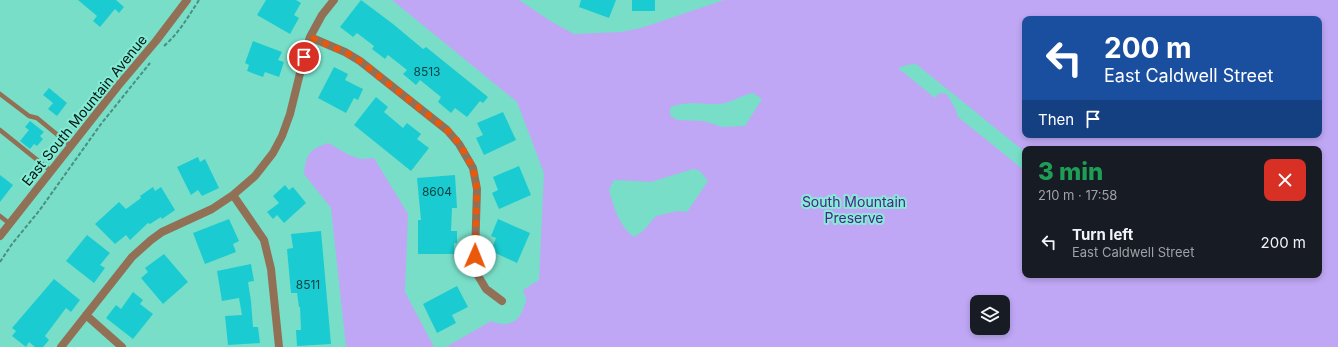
<!DOCTYPE html>
<meta charset="utf-8">
<style>
:root{--surface:#171b24;--page:#20242c;--text:#f1f3f6;--muted:#9ea1a6}
body{margin:0;font-family:Inter,sans-serif;background:var(--page);color:var(--text);height:100vh;display:flex;flex-direction:column;font-size:15px;white-space:nowrap}
*{box-sizing:border-box;margin:0}
p{font-size:13px;color:var(--muted)}
.icon{flex:none;width:22px;height:22px;fill:none;stroke:currentColor;stroke-width:2;stroke-linecap:round;stroke-linejoin:round}
.map{position:relative;flex:1;overflow:hidden}
.drawer{position:absolute;left:1022px;top:146px;width:300px;height:132px;display:flex;flex-direction:column;background:var(--surface);border-radius:8px;box-shadow:0 2px 6px #0003}
.drawer>*{flex:none}
.hud{position:absolute;left:1022px;top:16px;width:300px;height:122px;border-radius:8px;box-shadow:0 2px 6px #0003;background:#1a4fa0;color:#fff;overflow:hidden}
.tools{position:absolute;left:970px;top:295px;display:grid;gap:8px}
.tools a{display:grid;place-items:center;width:40px;height:40px;border-radius:8px;background:var(--surface);box-shadow:0 2px 6px #0003;font-size:20px}
.pin{position:absolute;display:grid;place-items:center;width:34px;height:34px;color:#fff;margin:-17px;border:2px solid #fff;border-radius:50%;box-shadow:0 1px 4px #0007}
.me{position:absolute;width:44px;margin:-22px;rotate:1deg;stroke-linejoin:round;filter:drop-shadow(0 0 3px #0008)}
.turn{display:flex;align-items:center;gap:14px;height:84px;padding:0 16px;font-size:18px}
.turn .icon{width:52px;height:52px;stroke-width:2.5}
.turn b{display:block;font-size:28px;line-height:34px}
.then{display:flex;align-items:center;height:38px;padding:0 16px;background:#0003;gap:8px;font-size:15px}
.round{display:grid;place-items:center;flex:none;width:42px;height:42px;border-radius:8px;background:var(--page)}
.head{display:flex;align-items:center;justify-content:space-between;height:68px;padding:0 16px}
h1{font-size:24px;font-weight:800;line-height:30px;color:#1e9e55}
ul{padding:0;list-style:none}
li{display:flex;align-items:center;gap:12px;height:56px;padding:0 16px}
li div{flex:1}
li b{display:block;font-size:15px}
li em{font-style:normal}
.map>svg:first-child{display:block}
.green{fill:#bfa7f5;fill-rule:evenodd}
.building{fill:#1accd1}
.lines{fill:none;stroke-linecap:round;stroke-linejoin:round}
.path{stroke:#4a8f80;stroke-width:2;stroke-dasharray:4 2;stroke-linecap:butt}
.service{stroke:#927056;stroke-width:4.5}
.minor{stroke:#927056;stroke-width:8}
.route{stroke:#ea580c;stroke-width:7;stroke-dasharray:0 12.6}
.labels{text-anchor:middle;dominant-baseline:central;stroke-width:4;stroke-linejoin:round;paint-order:stroke}
.number-label{font-size:12px;fill:#084442}
.street-label{font-size:14px;fill:#021612;stroke:#85ebd5}
.park-label{font-size:14px;fill:#4e2388;stroke:#85ebd5}
</style>
<div class="map">
<svg width="1338" height="347" viewBox="0 0 1338 347">
<rect width="100%" height="100%" fill="#78dec8"/>
<path class="green" d="M392 0H519L552 22 574 34 621 32 641 28 724 0H1338V347H446L491 321C506 328 520 323 524 306 525 304 526 302 526 300 526 297 524 293 523 290L539 280 544 173 517 102ZM1025 19H1319V135H1025ZM916 64 1025 152V149H1319V275H1025V171L958 117 956 110 947 94 939 93 935 98 898 68 907 65ZM753 93 762 99 745 126 722 127 704 121 677 120 670 115V108C684 100 704 105 720 104 730 103 742 95 753 93ZM693 169 700 171 708 181 687 212 677 211 656 216 643 231 634 237C619 226 614 207 609 190L614 180 651 182ZM977 302H1003V328H977Z
M328 143 349 155 361 159 374 158 408 214 405 292 434 347H346L331 208 304 174C306 154 309 150 328 143Z"/>
<path class="building" d="M78 0H116L124 7 119 13 115 9 100 27 93 21 97 16Z
M266 0H296L301 3 294 15 299 18 290 34 257 15Z
M361 0 393 24 423 49 426 47 488 97 483 103 480 101 467 117 455 108 451 113 438 102 441 97 420 80 416 85 403 74 407 70 388 55 385 59 372 49 374 46 357 33 353 37 340 27Z
M581 0H616L609 18 579 7Z
M632 0H655V11H632Z
M253 41 282 52 278 60 284 62 279 77 265 72 263 77 247 71 249 65 245 63Z
M334 67 348 74 345 80 363 89 358 100 354 98 346 113 318 98Z
M49 88 67 103 57 116 48 109 53 103 43 95Z
M376 97 388 107 384 112 403 128 407 123 421 134 417 139 429 148 411 171 354 125Z
M503 112 516 140 484 155 476 138 483 135 477 123Z
M30 121 44 132 40 136 43 139 37 146 34 144 30 149 20 141 29 130 25 127Z
M198 157 200 162 205 159 219 188 202 196 198 190 191 195 177 167Z
M519 166 531 195 499 209 492 193 498 190 493 177Z
M0 175 13 185 0 202Z
M455 175 457 208H452L451 231H457V243H454V254H418V220H421L417 178Z
M285 185 289 190 293 187 306 203 284 223 277 215 273 219 267 212 279 203 273 196Z
M153 187 155 191 161 187 175 210 162 219 161 217 150 224 148 223 130 240 126 235 115 244 95 224 119 202 126 209 141 198 140 196Z
M229 219 239 241 233 244 236 252 205 264 193 233Z
M498 219 530 233 517 263 491 251 496 238 491 236Z
M321 231 331 344 297 346 296 330H301L300 307H299L297 293H291L287 249 293 248 291 234Z
M87 235 110 253 100 265 105 268 94 283 66 261Z
M164 254 188 282 163 304 141 278 148 272 145 268Z
M251 264 254 281 248 282 251 301 253 327H258L260 343 228 345 225 316 242 315 239 298 222 301 217 271Z
M54 279 80 300 71 312 66 308 45 336 49 340 43 347H35L29 342 26 347 12 336 16 331 12 328Z
M457 286 468 307 452 315 456 323 437 333 423 304Z
M133 292 143 300 140 304 153 314 133 339 106 318 116 305 121 309Z"/>
<g class="lines">
<path class="path" d="M164 46C179 33 188 17 199 0
M0 262 12 244 39 211 101 124 150 63"/>
<path class="service" d="M0 94 29 116 37 118 71 146
M0 130 51 171
M0 216 10 224"/>
<path class="minor" d="M310 37 345 52 360 61 447 130 459 144 473 168 477 189 475 256 477 274 486 289 502 301
M233 195 264 240 271 269 279 347
M0 236 118 86 156 41 187 0
M86 315 122 347
M61 347 132 257 151 240 162 232 212 209 233 195 255 176 273 153 282 136 290 114 304 57 310 37 322 15 334 0"/>
</g>
<g class="lines">
<path class="route" d="M304 57 310 37 345 52 360 61 447 130 460 144 473 168 477 189 475 256"/>
</g>
<g class="labels">
<g class="number-label">
<text x="427" y="71">8513</text>
<text x="437" y="191">8604</text>
<text x="308" y="284">8511</text>
</g>
<g class="street-label">
<text transform="translate(84 110) rotate(-51)">East South Mountain Avenue</text>
</g>
<g class="park-label">
<text x="854" y="201">South Mountain<tspan x="854" dy="16">Preserve</tspan></text>
</g>
</g>
</svg>
<div class="tools">
<a><svg class="icon" aria-label="layers" viewBox="0 0 24 24"><path d="M12 4l9 5-9 5-9-5zM3 14l9 5 9-5"/></svg></a>
</div>
<div class="pin" style="left:304px;top:57px;background:#d93025"><svg class="icon" aria-label="arrive" viewBox="0 0 24 24"><path d="M6 21V4h12l-3 4 3 4H6"/></svg></div>
<svg class="me" style="left:475px;top:256px" viewBox="-20 -20 40 40"><circle r="19" fill="#fff"/><path d="M0-13L10 11 0 6-10 11z" fill="#ea580c"/></svg>
<div class="hud">
<div class="turn"><svg class="icon" aria-label="left" viewBox="0 0 24 24"><path d="M17 20v-9H6M10 6l-5 5 5 5"/></svg><div><b>200 m</b>East Caldwell Street</div></div>
<div class="then">Then<svg class="icon" aria-label="arrive" viewBox="0 0 24 24"><path d="M6 21V4h12l-3 4 3 4H6"/></svg></div>
</div>
<section class="drawer">
<div class="head"><div><h1>3 min</h1><p>210 m · 17:58</p></div><a class="round" style="background:#d93025;color:#fff"><svg class="icon" aria-label="close" viewBox="0 0 24 24"><path d="M6 6l12 12M18 6L6 18"/></svg></a></div>
<ul>
<li><svg class="icon" aria-label="left" viewBox="0 0 24 24"><path d="M17 20v-9H6M10 6l-5 5 5 5"/></svg><div><b>Turn left</b><p>East Caldwell Street</p></div><em>200 m</em></li>
</ul>
</section>
</div>
